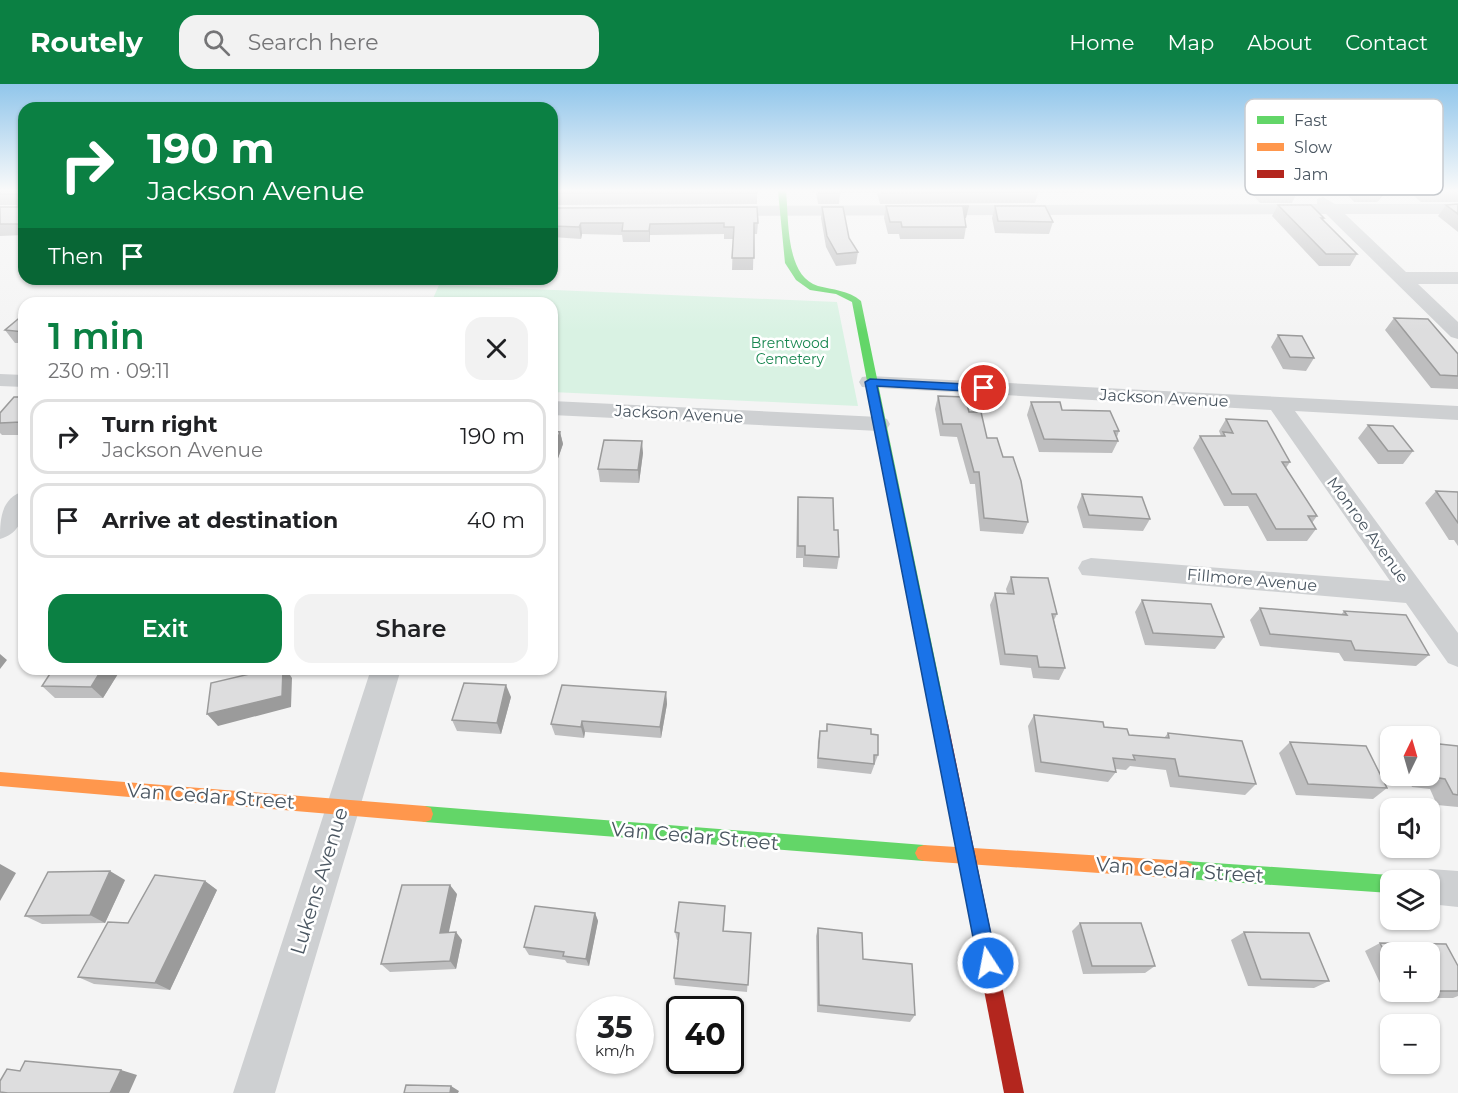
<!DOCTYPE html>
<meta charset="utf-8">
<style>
:root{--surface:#fff;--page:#f2f2f2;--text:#202124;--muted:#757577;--line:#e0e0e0;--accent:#0b8043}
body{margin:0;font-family:Montserrat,sans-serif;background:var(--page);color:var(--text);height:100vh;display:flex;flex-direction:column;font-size:22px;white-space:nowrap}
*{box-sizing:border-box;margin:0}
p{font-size:20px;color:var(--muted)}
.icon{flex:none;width:33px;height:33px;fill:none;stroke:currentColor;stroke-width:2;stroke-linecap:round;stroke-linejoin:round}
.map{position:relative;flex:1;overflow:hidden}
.drawer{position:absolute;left:18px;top:213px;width:540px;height:378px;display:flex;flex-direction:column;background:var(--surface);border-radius:18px;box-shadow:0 2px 4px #0004}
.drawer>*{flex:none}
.banner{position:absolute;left:18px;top:18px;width:540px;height:183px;border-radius:18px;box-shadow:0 2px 4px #0004;background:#0b8043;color:#fff;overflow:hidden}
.needle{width:39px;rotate:5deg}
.fabs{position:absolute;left:1380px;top:642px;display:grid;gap:12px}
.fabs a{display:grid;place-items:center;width:60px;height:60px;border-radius:12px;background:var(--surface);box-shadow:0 2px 4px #0004;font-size:30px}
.speed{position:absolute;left:576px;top:912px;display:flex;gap:12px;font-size:30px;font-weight:700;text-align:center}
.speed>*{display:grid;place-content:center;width:78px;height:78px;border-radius:50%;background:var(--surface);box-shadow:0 2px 4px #0004;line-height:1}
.speed small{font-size:15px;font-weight:400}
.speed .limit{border:3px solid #111;border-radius:9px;background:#fff;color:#111}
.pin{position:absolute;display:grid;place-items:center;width:51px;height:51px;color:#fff;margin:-26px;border:3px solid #fff;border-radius:50%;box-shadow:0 2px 6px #0007}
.me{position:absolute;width:66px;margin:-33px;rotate:349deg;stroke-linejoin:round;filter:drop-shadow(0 0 4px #0008)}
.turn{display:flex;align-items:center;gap:21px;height:126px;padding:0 30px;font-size:27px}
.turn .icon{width:78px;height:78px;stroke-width:2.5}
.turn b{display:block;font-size:42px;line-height:51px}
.then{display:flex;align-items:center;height:57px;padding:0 30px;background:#0003;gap:12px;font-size:22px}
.round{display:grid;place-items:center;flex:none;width:63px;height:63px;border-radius:18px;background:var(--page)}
.overview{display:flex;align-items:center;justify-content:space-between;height:102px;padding:0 30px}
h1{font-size:36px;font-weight:600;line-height:45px;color:var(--accent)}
.cta{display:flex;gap:12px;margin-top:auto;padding:12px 30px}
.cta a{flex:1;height:69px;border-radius:18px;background:var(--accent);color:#fff;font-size:24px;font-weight:600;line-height:69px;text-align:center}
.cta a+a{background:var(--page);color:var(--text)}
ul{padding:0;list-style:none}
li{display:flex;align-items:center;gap:18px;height:75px;margin:0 12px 9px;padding:0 18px;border:3px solid var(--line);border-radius:18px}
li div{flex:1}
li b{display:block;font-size:22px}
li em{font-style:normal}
header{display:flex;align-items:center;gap:36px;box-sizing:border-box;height:84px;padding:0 30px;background:var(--accent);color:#fff}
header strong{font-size:28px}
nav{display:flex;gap:33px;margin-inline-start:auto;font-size:21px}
.search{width:420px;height:54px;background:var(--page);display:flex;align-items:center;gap:15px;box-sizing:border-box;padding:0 21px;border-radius:18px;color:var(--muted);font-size:22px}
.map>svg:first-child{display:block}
.green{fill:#d9f2e3}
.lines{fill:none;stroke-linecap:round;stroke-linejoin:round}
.street{fill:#ced0d2;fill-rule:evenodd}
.fast{fill:#63d668;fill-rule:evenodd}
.slow{fill:#ff974d;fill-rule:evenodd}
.jam{fill:#b3261e;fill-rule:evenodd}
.wall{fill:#bebebf;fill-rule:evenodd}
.shaded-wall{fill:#9b9b9b}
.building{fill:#ddddde;stroke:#9b9b9b;stroke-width:1.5}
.route{fill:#1a73e8;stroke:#114b97;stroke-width:1.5}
.labels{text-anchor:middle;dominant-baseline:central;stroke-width:5;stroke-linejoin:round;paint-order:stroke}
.far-park-label{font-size:14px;fill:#17864f;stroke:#fff}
.street-label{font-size:16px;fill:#4a5661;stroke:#fff}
.near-street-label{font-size:20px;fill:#4a5661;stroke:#fff}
.key{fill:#fff;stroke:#c9ccd0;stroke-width:1.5}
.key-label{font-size:16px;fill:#4a5661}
</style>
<header>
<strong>Routely</strong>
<div class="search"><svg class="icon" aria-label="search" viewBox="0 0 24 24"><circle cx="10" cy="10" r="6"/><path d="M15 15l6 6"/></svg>Search here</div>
<nav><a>Home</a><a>Map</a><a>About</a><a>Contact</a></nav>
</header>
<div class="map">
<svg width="1458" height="1009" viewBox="0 0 1458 1009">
<rect width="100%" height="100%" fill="#f4f4f4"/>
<path class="green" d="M439 201 837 218 858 322 552 308V219H431Z"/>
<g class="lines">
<path class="street" d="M1323 113 1335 120H1458V130H1345L1406 188H1458V200H1418L1458 238V255L1451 253 1326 130 721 132 713 127 721 122 1317 120V115Z
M0 290 24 291V303L0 302Z
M870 292 1458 322V336L1295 327 1458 549V583L1448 579 1406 519 1082 491 1078 484 1082 477 1091 474 1390 497 1271 326 862 303 859 298 862 293Z
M552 317 879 333 887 335 890 340 887 345 879 347 552 331Z
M24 407C24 428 24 448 0 455 0 435 1 414 24 407Z
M371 585H401L275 1009H233Z
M1430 785 1458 787V823L1430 820V796H1415L1418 791Z"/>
<path class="fast" d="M778 107H786C789 135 785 192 818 202 833 206 848 206 861 217L947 634 944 639 939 641 934 639 931 634 852 218 836 210 810 206 796 196 785 179Z
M425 722 924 761 930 763 933 769 930 775 924 777 425 738 419 736 417 730 419 724Z
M1186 777 1390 791 1397 796H1390V809L1186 795 1180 792 1177 786 1180 780Z"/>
<path class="slow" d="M0 688 425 722 431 724 433 730 431 736 425 738 0 702Z
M924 761 1186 777 1192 780 1195 786 1192 792 1186 795 924 777 918 775 915 769 918 763Z"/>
<path class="jam" d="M939 627 944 629 947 634 1024 1009H1004L931 634 934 629Z"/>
</g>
<path class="wall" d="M0 107H24V151L0 152V123H18V121H0Z
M552 107H757V120L552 121Z
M812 107H1086V109H1038L1035 119 880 120 877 109H840L839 120H818L816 109H812Z
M1249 107H1298L1292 119H1260Z
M1344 107H1387L1377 118H1354Z
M1408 107H1458V118H1421Z
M1458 120V148L1438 132 1446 121Z
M1278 121 1324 134 1323 136 1357 170 1350 182H1319L1272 132Z
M886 122 966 134H965L966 143 964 155H900L899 150H888L884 134Z
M995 122 1053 138 1049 150 995 149 992 134Z
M822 123 849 154 858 168 856 180 836 182 826 163 821 134Z
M552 124 758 139 757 150H754L753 186H732L733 155H724V150L650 151V158H623L622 151 582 150 581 155 552 153Z
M24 230V259H15L5 246Z
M1394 234 1458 270V305L1431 304 1385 246Z
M1278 251 1314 274 1306 287 1283 285 1271 263Z
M938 312 969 328 987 354 1003 373 1028 438 1023 450 980 447 975 400H970L957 353 940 352 935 325Z
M24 313V351H2L0 349V329Z
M1031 318 1062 326 1119 347 1117 353 1118 357 1112 369 1039 368 1027 331Z
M1226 335 1290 378 1286 384 1317 432 1312 439 1316 445 1307 457H1267L1248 422H1224L1193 364 1200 352H1221L1219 347Z
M1368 341 1413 367 1403 380H1378L1358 354Z
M552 347 560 348 563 360 556 380 552 379Z
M643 369 639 399 600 398 598 385Z
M1436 407 1458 408V462L1454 456H1449L1425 419Z
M1082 410 1150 435 1143 447 1083 444 1077 423Z
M798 413 834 446 839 473 837 485 803 483V474H796L797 425Z
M1011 493 1057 530 1054 536 1065 584 1059 596 1033 594 1031 584 1000 581 990 521 995 509H1007L1006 505Z
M1142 516 1224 553 1215 565 1145 561 1135 528Z
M1260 524 1341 531 1344 527 1429 571 1416 582 1344 577 1339 569 1260 562 1250 536Z
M121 585 103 614H55L42 602Z
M666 608 667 620 661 654 585 648 584 654 555 651 551 640Z
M511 613 501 650 457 647 452 636Z
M1034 631 1104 643 1129 651 1164 654 1168 649 1256 700 1245 711 1170 703 1166 686 1130 682 1126 686 1116 685V688L1108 698 1035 688 1028 642Z
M827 640 871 650 878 671 871 690 817 684 818 658 820 647H826Z
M1290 658 1387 704 1373 715 1296 711 1279 669Z
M1430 659 1458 662V723L1437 721 1430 705 1412 703 1407 692H1430Z
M125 796 105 839 42 840 25 832Z
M205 797 217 806 170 906 94 900 78 893 128 839Z
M457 810 448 849 462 856 456 885 390 888 381 880Z
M595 829 598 837 589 882 567 879 565 876 529 871 524 863Z
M725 830 724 847 751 849 747 908 675 901 674 894 678 856H677L675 848Z
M1080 839 1155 882 1145 889 1083 890 1072 847Z
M818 844 863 875 915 931 910 938 817 928 816 852Z
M1244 848 1329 897 1314 904 1248 902 1231 856Z
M1380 859 1446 860 1458 882V912L1453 914H1387L1365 867ZM1390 868H1430V908H1390Z"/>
<path class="shaded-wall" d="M1384 107H1387L1377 118Z
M969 122 966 134 960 135 963 123Z
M581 139 582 150 581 155 579 143Z
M650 140V158L649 147Z
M560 348 563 360 556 380 553 367Z
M642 357 643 369 639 399 638 386Z
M0 570 7 576 0 585Z
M102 585H121L103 614 91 603Z
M283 585H286L292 594 291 623 218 642 207 630Z
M506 601 511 613 501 650 497 639Z
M666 608 667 620 661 654 660 643Z
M582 637 585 648 584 654 581 643Z
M0 780 16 789 0 817Z
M110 787 125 796 105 839 90 831Z
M205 797 217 806 170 906 155 899Z
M450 801 457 810 447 857 440 849Z
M595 829 598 837 589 882 586 875Z
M456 848 462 856 456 885 450 877Z
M121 986 137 991 129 1009H110Z
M451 1002 459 1007 458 1009H450Z"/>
<path class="building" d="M0 107H24V140H0V123H18V110H0Z
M552 107H757V109H552Z
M819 107H840V109H819Z
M881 107H1037L1038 108 882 109Z
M1458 120V130L1446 121Z
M1278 121H1311L1324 134H1321L1357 170H1326Z
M886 122H969L963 123 966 143H902L901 138H890Z
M995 122H1045L1053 138 998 137Z
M757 123 758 139H754V174H732L734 143H724V139L650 140 649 147H622L623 139H581L579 143 552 142V124Z
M822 123H843L849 154 858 168 837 170 827 152Z
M24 230V248L5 246Z
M1394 234 1428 235 1458 270V292L1440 291Z
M1278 251 1302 252 1314 274 1290 273Z
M938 312 965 313 969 328H981L987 354H997L1003 373H1013L1021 397 1028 438 984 434 979 388H974L961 340H943Z
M14 313H24V334L21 338 0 339V329Z
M1031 318H1060L1062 326 1110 327 1119 347H1114L1118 357 1044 355Z
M1226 335 1267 337 1290 378H1282L1317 432H1308L1316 445H1276L1256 410H1232L1200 352H1225L1223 348 1233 349Z
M1368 341 1393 342 1413 367H1388Z
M552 347 560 348 553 367H552Z
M604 356 642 357 638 386 598 385Z
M1436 407 1458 408V439Z
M1082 410 1142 413 1150 435 1089 431Z
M798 413 833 414 834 446H838L839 473 805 471V462H798Z
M1011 493 1048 494 1057 530H1052L1065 584 1039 583 1037 572 1005 570 995 509 1014 510Z
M1142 516 1211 520 1224 553 1153 549Z
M1260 524 1347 531 1344 527 1406 531 1429 571 1355 566 1351 557 1270 550Z
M53 585H102L91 603 42 602Z
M271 585H283L282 612 207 630 211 599Z
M464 599 506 601 497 639 452 636Z
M562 601 666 608 660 643 582 637 581 643 551 640Z
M1034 631 1103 638 1104 643 1127 645 1129 651 1169 654 1168 649 1242 657 1256 700 1179 692 1175 675 1133 671 1135 676 1113 674 1116 688 1041 678Z
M827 640 871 645V650L878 651V671H874V680L818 674 820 647H827Z
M1290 658 1366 662 1387 704 1308 700Z
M1430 659 1458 662V711L1453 710 1445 695 1427 692H1426H1430V671H1431L1430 668Z
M110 787 90 831 25 832 48 788Z
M155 791 205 797 155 899 78 893 108 838 128 839Z
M402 801H450L440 849 456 848 450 877 381 880Z
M679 818 725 822 723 847 751 849 748 901 674 894 679 849 675 848Z
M535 822 595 829 586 875 563 872 564 868 524 863Z
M1080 839H1141L1155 882H1092Z
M818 844 862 849 863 875 912 880 915 931 819 921Z
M1244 848 1309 849 1329 897 1261 895Z
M1380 859 1446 860 1458 882V907H1430V868H1390V879Z
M25 977 121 986 110 1009H8L0 1008V997L7 985 20 987Z
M406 1001 451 1002 450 1009H404Z"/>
<linearGradient id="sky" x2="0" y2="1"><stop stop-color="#91c6eb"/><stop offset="0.43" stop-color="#fafafa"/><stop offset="1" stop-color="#fafafa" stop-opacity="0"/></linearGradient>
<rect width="1458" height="248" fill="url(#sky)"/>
<path class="route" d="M870 295 984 301 989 304 984 308 877 302 997 879 994 886 988 889 981 886 978 879 865 298Z"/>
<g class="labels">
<g class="far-park-label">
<text x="790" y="259">Brentwood<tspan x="790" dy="16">Cemetery</tspan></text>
</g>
<g class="street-label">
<text transform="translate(1164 314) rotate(3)">Jackson Avenue</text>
<text transform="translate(679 330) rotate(3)">Jackson Avenue</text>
<text transform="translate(1368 446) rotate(54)">Monroe Avenue</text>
<text transform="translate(1252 496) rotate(5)">Fillmore Avenue</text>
</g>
<g class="near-street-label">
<text transform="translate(211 712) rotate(4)">Van Cedar Street</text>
<text transform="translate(695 752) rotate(5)">Van Cedar Street</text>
<text transform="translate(1180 786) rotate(4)">Van Cedar Street</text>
<text transform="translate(319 797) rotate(-73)">Lukens Avenue</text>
</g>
</g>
<rect x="1245" y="15" width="198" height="96" rx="9" class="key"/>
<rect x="1257" y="32" width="27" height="8" fill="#63d668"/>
<rect x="1257" y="59" width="27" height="8" fill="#ff974d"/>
<rect x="1257" y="86" width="27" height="8" fill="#b3261e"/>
<g class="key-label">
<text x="1294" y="42">Fast</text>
<text x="1294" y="69">Slow</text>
<text x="1294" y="96">Jam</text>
</g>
</svg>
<div class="fabs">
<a><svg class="needle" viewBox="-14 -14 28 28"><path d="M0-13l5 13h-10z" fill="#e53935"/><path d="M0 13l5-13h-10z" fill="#757577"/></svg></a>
<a><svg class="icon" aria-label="sound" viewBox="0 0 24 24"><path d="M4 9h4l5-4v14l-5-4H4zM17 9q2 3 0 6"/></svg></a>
<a><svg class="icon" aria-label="layers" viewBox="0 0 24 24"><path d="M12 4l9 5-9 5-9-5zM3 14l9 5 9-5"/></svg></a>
<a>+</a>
<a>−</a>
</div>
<div class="speed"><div>35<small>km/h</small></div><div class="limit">40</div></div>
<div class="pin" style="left:984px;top:304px;background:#d93025"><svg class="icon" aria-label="arrive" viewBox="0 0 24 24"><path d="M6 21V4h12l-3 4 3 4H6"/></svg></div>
<svg class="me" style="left:988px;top:879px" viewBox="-20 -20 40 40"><circle r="17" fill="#1a73e8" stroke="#fff" stroke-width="3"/><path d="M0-11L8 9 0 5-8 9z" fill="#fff"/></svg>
<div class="banner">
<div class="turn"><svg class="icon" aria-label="right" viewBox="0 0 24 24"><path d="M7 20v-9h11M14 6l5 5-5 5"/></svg><div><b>190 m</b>Jackson Avenue</div></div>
<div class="then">Then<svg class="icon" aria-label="arrive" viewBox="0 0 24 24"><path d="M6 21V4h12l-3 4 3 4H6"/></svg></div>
</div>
<section class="drawer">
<div class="overview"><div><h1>1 min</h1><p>230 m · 09:11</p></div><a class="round"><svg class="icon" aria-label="close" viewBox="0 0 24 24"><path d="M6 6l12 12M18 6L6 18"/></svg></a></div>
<ul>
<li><svg class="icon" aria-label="right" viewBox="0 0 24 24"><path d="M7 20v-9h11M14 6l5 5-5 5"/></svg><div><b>Turn right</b><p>Jackson Avenue</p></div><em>190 m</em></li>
<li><svg class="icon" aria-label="arrive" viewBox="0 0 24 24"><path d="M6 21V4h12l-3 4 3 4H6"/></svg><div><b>Arrive at destination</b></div><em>40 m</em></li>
</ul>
<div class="cta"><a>Exit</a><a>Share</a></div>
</section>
</div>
